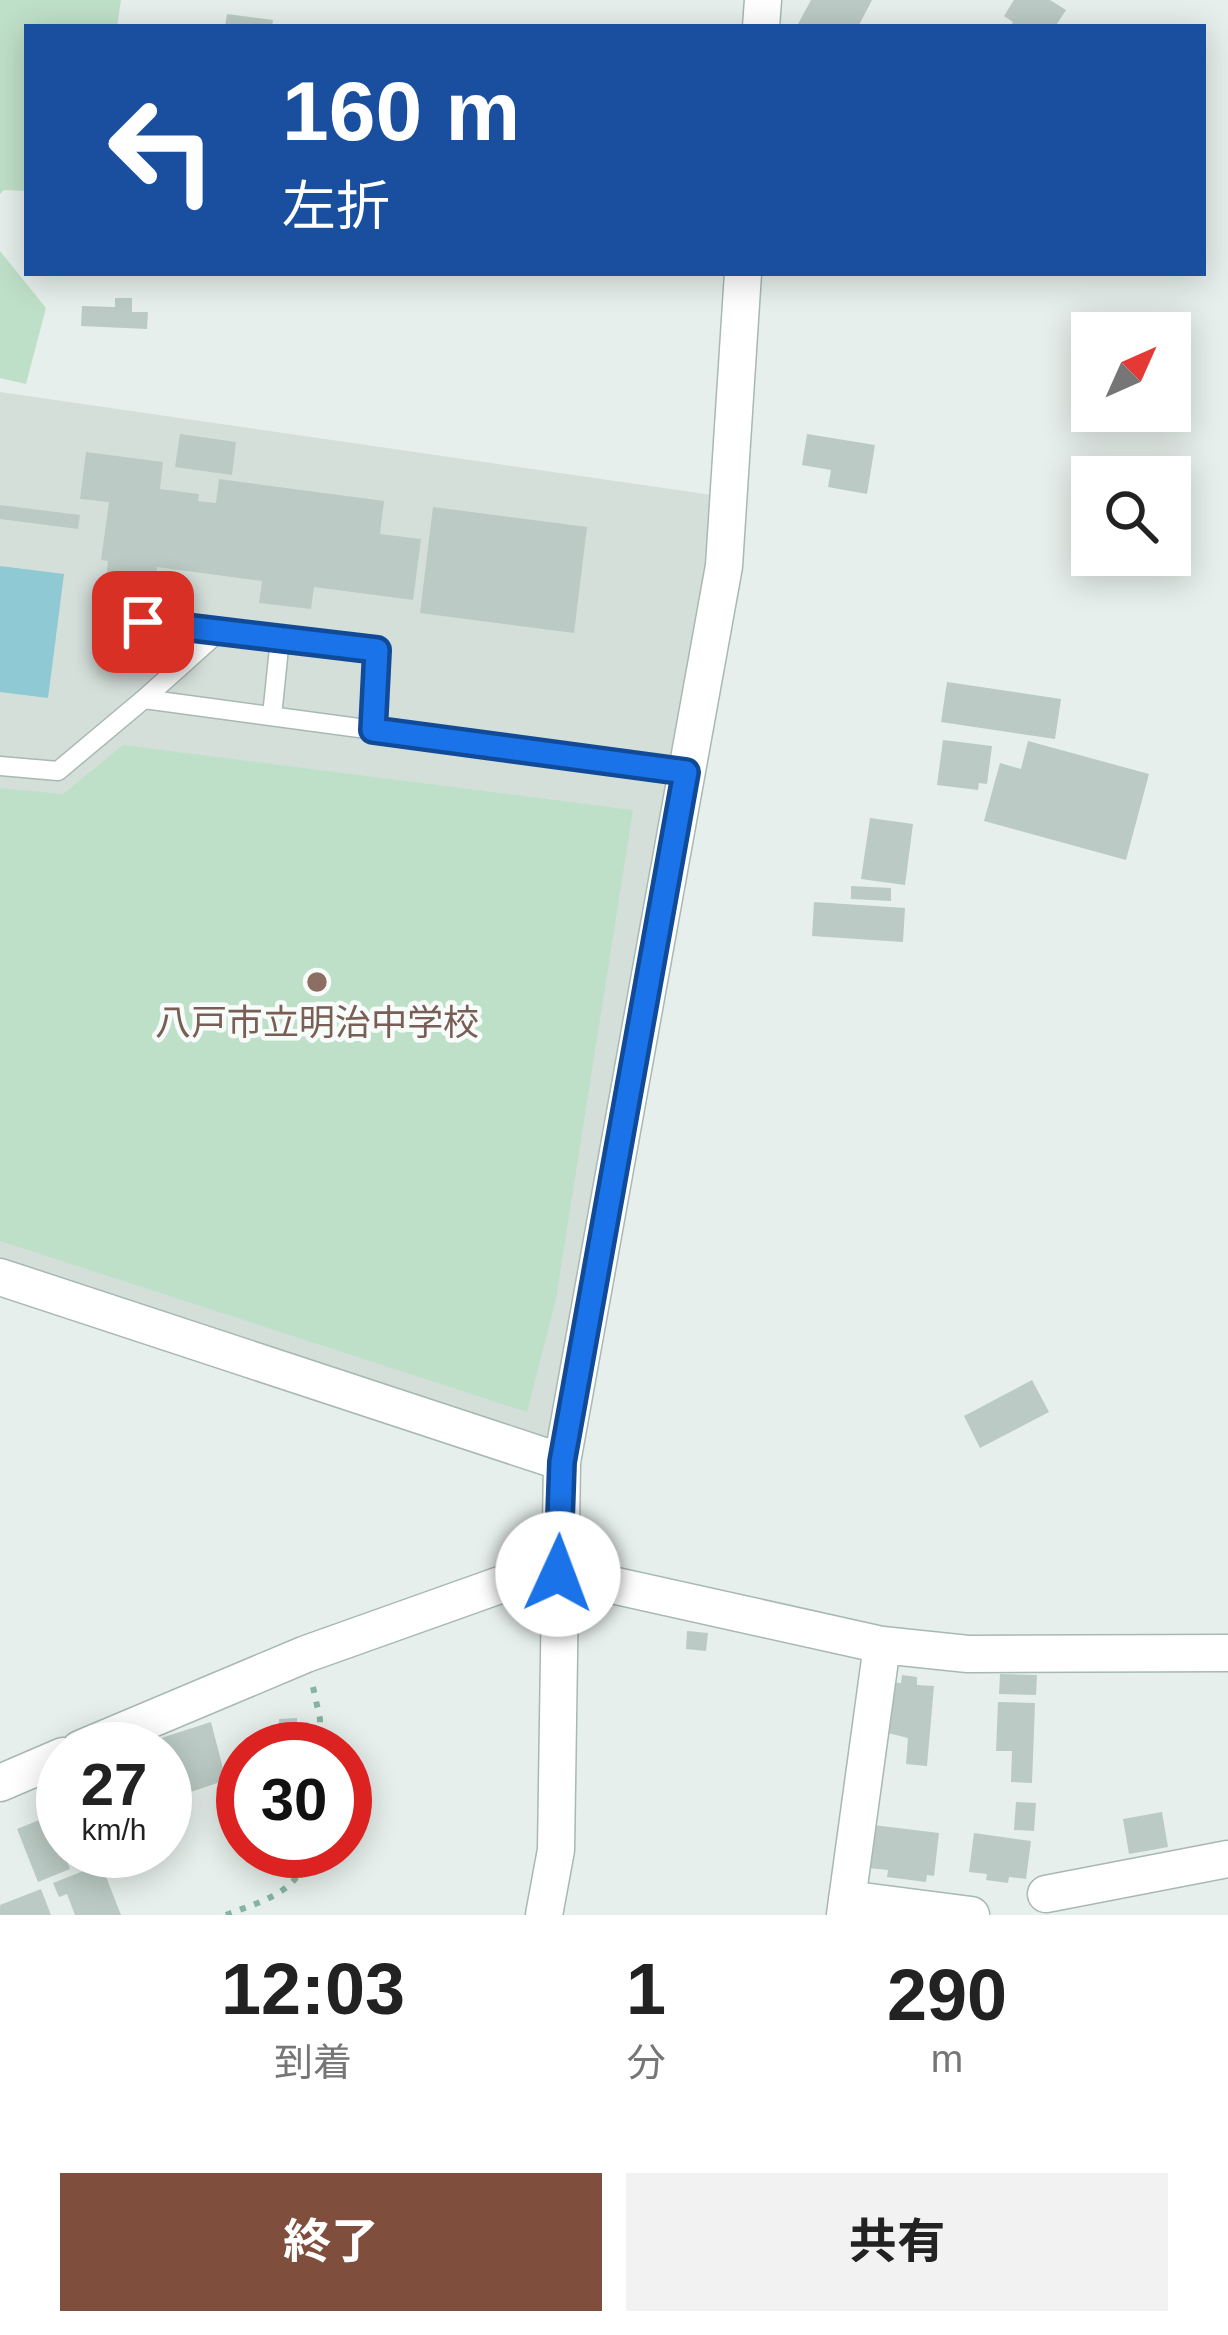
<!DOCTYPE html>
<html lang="ja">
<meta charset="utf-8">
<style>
:root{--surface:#fff;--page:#f2f2f2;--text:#222;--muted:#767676;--accent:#804e3d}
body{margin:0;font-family:Arial,"Noto Sans JP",sans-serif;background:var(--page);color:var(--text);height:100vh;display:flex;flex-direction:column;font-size:45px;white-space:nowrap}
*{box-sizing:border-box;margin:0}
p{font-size:39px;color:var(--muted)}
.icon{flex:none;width:66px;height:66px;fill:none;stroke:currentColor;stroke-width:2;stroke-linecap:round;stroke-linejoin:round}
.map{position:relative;height:1915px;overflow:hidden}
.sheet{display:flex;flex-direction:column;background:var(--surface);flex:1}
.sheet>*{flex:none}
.guide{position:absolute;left:24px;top:24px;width:1182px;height:252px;border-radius:0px;box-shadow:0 6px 30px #0003;background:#1a4fa0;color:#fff;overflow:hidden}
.needle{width:78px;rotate:45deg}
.tools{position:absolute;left:1071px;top:312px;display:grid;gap:24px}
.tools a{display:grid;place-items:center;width:120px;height:120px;border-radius:0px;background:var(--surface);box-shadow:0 6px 30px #0003;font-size:60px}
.speed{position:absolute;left:36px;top:1722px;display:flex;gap:24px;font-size:60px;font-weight:700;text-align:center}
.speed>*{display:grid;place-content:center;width:156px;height:156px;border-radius:50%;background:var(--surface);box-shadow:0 6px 30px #0003;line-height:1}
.speed small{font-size:30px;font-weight:400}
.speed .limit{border:18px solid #d22;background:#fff;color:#111}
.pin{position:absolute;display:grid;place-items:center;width:102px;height:102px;color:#fff;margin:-51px;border-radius:24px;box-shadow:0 6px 18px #0006}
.me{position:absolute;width:132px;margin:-66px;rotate:2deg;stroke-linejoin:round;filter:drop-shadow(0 0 9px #0008)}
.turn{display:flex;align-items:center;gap:42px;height:252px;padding:0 60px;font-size:54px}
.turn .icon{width:156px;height:156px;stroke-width:2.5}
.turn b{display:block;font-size:84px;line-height:102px}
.eta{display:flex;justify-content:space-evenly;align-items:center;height:204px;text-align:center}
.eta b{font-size:72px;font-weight:700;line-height:84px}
.primary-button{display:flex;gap:24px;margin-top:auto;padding:24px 60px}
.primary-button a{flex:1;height:138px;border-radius:0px;background:var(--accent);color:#fff;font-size:48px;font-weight:700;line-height:138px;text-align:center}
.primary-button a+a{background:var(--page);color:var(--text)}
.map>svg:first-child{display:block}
.built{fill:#d4dfda}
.green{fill:#bfe0c8}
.water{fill:#8ec9d4}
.building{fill:#bbcac4}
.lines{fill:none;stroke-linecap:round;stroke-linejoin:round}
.service-casing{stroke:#a8b8b2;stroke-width:21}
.minor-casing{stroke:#a8b8b2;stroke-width:39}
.path{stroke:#86b3a5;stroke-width:6;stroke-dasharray:6 9;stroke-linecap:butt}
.service{stroke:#fff;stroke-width:18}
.minor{stroke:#fff;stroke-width:36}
.route-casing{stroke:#114b97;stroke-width:30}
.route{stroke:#1a73e8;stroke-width:21}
.education-dot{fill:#8d6e63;stroke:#f7fbf9;stroke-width:4.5}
.labels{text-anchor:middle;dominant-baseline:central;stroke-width:9;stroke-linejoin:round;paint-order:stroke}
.education-label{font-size:36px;fill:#785e54;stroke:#f7fbf9}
</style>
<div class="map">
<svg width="1228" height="1915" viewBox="0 0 1228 1915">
<rect width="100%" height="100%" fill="#e6efeb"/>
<path class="built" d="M0 392 712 495 706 578 549 1442 0 1261Z"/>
<path class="green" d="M0 0H121L117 27H27V191L4 190 0 194Z
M0 251 46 308 26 384 0 378Z
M123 745 633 810 556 1299 527 1412 0 1241V788L63 794Z"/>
<path class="water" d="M0 566 64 574 48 698 0 692Z"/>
<path class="building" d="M811 0H872L858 27H804L798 24Z
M1014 0H1050L1066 10 1055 27H1010L1013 22 1004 16Z
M227 14 273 20 272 27H225Z
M115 298H132V312H148L147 329 81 326 82 306 115 307Z
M180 434 236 442 232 475 175 467Z
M807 434 875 445 867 494 828 487 831 470 802 465Z
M86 452 163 462 160 489 199 494 198 501 216 503 219 479 384 501 380 534 421 539 413 600 314 587 311 609 259 603 262 581 157 567 152 604 104 597 108 561 101 560 109 502 80 499Z
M0 505 80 515 78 529 0 519Z
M433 507 587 527 574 633 420 613Z
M947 682 1061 699 1055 739 941 722Z
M943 740 992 746 987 784 979 783 978 790 937 785Z
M1028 741 1149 774 1126 860 984 821 1000 763 1021 769Z
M870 818 913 824 905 885 861 879Z
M851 886 891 888V901L851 899Z
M814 902 905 908 903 942 812 936Z
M1032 1380 1049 1412 980 1448 964 1416Z
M687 1631 708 1633 706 1651 686 1649Z
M1000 1674 1037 1675 1036 1695 999 1694Z
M902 1675 917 1677V1685L934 1686 927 1766 906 1764 908 1738 880 1731 884 1682 901 1683Z
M998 1702 1035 1703 1032 1783 1011 1782 1012 1751H996Z
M297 1718V1722H308L309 1749H267V1739H279V1719Z
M211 1722 226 1780 188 1793 178 1762 167 1765 165 1749H161L158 1739Z
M1016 1802 1036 1803 1034 1831 1014 1830Z
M243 1804V1842L238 1844 226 1811Z
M1162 1812 1168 1847 1129 1854 1123 1819Z
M49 1816 70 1869 38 1882 17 1829Z
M873 1825 939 1833 934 1876 927 1875 926 1882 887 1877 888 1870 868 1868Z
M974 1833 1031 1841 1026 1879 1009 1877 1008 1883 986 1880 987 1874 969 1872Z
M101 1864 121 1915H75L67 1894 59 1897 53 1883Z
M41 1889 51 1915H0V1905Z"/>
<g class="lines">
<g class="service-casing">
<path id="service" d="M105 617 377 650 373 730
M144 699 220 631
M272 716 280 638
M0 766 58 771 144 699 686 772"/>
</g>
<g class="minor-casing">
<path id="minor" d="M761 27 763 0
M0 1277 562 1462
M80 1749 306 1654 514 1580 558 1573 882 1645 968 1654 1228 1653
M0 1783 63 1756
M1046 1894 1228 1859
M847 1899 971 1915
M544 1915 556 1850 562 1462 724 566 743 273
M845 1915 882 1645"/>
</g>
<path class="path" d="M313 1687 320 1719V1749
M226 1915C261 1901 301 1893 307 1851"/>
<use href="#service" class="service"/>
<use href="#minor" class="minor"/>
</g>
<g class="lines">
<g class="route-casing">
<path id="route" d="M143 622 377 650 373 730 686 772 562 1462 558 1574"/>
</g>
<use href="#route" class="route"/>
</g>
<circle class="education-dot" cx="317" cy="982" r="12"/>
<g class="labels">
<g class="education-label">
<text x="317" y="1022">八戸市立明治中学校</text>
</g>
</g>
</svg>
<div class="tools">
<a><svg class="needle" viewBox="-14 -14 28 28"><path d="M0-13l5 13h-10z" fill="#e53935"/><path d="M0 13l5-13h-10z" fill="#767676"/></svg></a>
<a><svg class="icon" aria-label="search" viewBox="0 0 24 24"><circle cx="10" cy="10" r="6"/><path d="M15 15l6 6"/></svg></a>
</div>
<div class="speed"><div>27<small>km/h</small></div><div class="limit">30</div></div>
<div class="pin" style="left:143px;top:622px;background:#d93025"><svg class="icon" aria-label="arrive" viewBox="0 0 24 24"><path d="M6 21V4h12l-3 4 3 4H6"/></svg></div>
<svg class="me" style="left:558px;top:1574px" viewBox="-20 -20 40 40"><circle r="19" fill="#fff"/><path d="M0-13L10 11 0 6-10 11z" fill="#1a73e8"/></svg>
<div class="guide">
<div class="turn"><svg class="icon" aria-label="left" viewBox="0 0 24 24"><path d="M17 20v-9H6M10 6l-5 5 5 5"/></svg><div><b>160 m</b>左折</div></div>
</div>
</div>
<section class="sheet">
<div class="eta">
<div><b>12:03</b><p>到着</p></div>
<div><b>1</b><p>分</p></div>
<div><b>290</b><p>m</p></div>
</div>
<div class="primary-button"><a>終了</a><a>共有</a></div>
</section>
